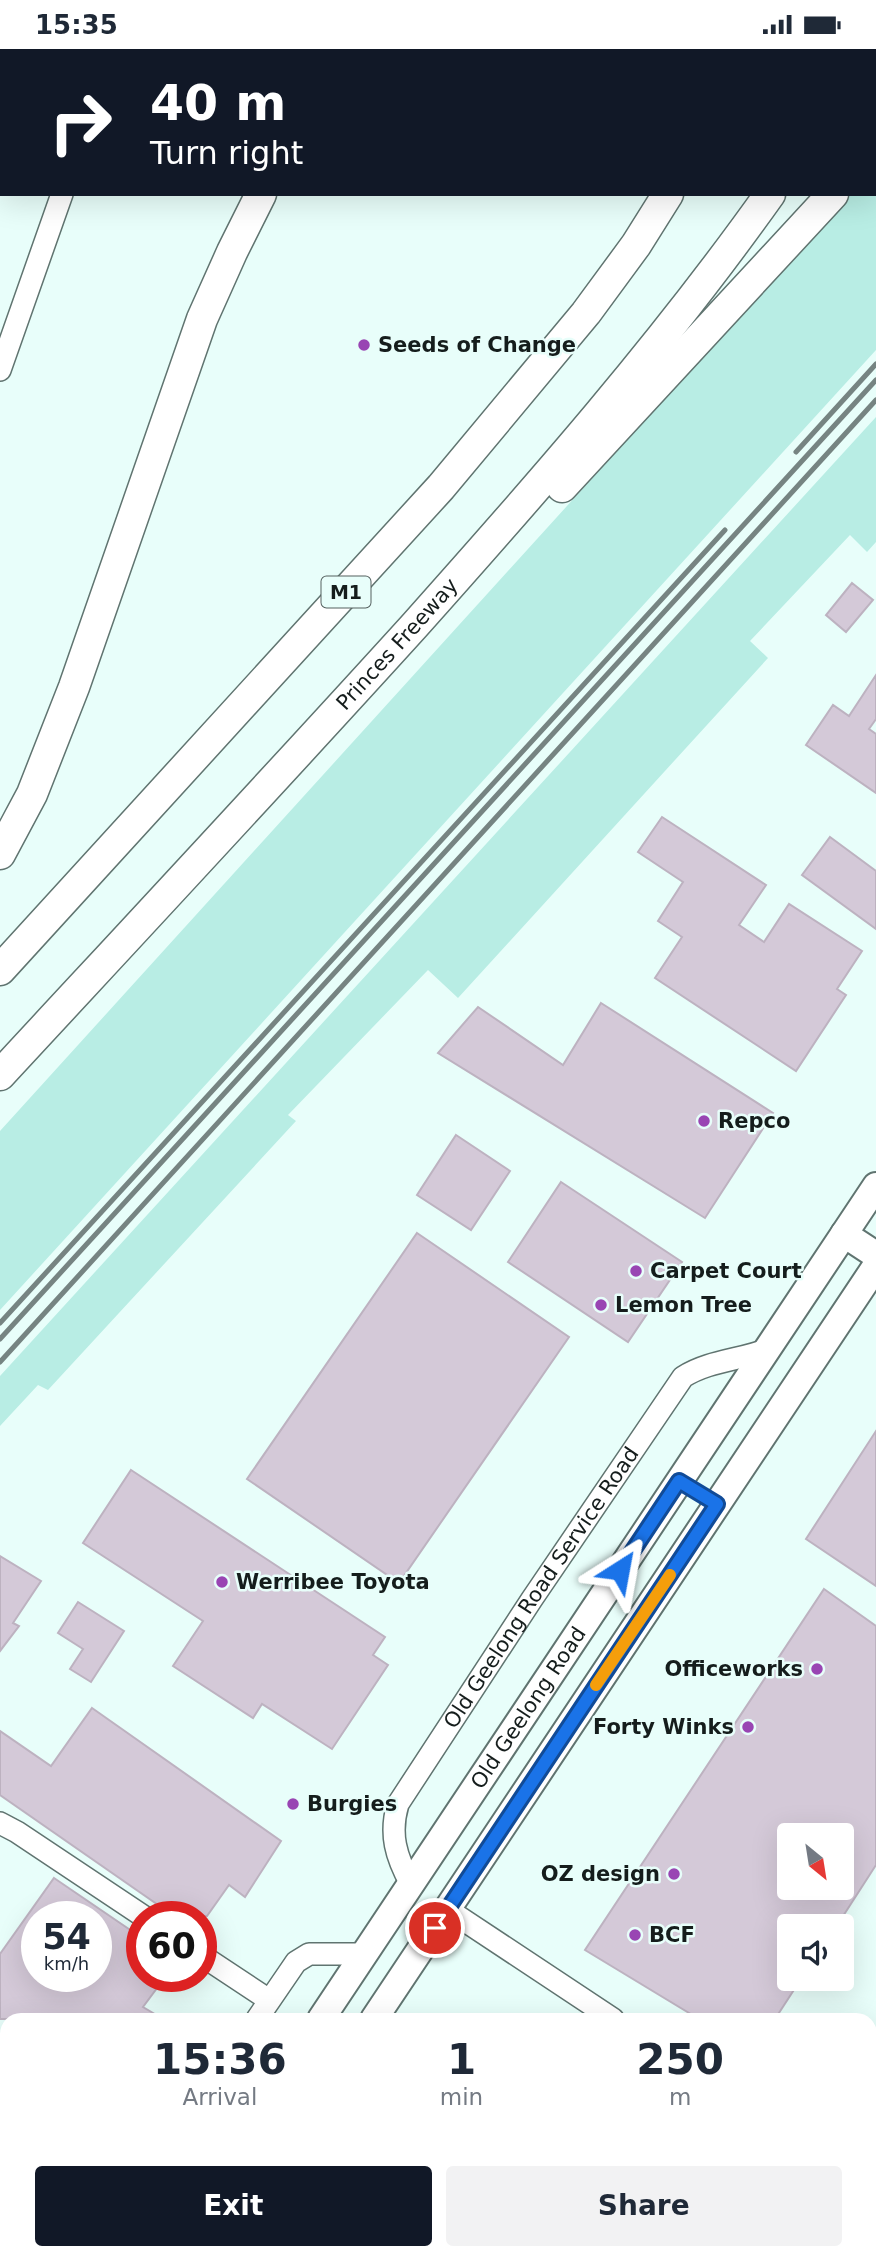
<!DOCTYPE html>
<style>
:root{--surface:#fff;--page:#f2f2f3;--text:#1f2937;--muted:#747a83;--accent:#111827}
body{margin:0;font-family:"DejaVu Sans",sans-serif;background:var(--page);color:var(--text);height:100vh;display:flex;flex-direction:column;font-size:26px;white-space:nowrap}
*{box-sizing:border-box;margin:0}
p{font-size:23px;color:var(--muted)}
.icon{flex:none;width:38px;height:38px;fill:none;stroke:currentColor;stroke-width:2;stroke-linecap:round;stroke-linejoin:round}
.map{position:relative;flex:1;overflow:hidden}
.sheet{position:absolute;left:0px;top:1964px;width:877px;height:247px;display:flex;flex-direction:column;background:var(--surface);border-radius:21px 21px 0 0;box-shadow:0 7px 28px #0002}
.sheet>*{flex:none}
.hud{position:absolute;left:0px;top:0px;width:877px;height:147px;box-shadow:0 7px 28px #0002;background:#111827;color:#fff;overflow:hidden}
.needle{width:46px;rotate:150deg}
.fabs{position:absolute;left:777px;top:1774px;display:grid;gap:14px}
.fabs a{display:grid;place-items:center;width:77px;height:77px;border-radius:7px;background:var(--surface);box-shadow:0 7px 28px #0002;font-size:35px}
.speed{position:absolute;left:21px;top:1852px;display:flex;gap:14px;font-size:35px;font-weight:700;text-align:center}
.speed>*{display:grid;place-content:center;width:91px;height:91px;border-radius:50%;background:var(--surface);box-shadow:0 7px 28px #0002;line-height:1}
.speed small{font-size:18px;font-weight:400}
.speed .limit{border:10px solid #d22;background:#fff;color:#111}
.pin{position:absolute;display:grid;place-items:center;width:60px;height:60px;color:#fff;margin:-30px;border:4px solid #fff;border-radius:50%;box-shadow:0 2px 7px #0007}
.me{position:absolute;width:77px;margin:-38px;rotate:34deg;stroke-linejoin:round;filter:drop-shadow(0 0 5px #0008)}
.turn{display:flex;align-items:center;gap:24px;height:147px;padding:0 35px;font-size:32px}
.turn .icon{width:91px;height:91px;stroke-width:2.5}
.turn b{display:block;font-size:49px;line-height:60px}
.eta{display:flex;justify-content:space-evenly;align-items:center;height:119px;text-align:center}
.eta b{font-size:42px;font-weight:700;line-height:49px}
.action{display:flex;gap:14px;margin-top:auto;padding:14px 35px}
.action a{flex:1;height:80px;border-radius:7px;background:var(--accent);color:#fff;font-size:28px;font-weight:700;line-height:80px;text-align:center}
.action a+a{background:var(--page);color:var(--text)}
.status{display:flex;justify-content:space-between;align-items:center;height:49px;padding:0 35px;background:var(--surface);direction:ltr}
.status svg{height:19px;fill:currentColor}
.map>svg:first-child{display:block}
.green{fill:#b8ede4}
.building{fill:#d4c9d8;stroke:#bdb2c0;stroke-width:2;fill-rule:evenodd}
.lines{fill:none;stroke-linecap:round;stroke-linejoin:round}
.minor-casing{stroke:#607470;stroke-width:24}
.major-casing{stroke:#607470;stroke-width:30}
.highway-casing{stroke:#607470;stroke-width:33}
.minor{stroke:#fff;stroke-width:21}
.major{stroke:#fff;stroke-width:26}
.highway{stroke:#fff;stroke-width:30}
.rail{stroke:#768482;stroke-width:5}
.route-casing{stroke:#114b97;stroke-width:18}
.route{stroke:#1a73e8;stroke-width:12}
.slow{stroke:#f59e0b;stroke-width:12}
.poi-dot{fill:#9945b3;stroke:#e8fefa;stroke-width:2.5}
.labels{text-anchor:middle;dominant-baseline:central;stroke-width:5;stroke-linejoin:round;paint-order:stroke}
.shield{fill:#e8fefa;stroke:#54605f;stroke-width:2}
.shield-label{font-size:19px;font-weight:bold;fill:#151d1c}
.poi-label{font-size:21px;font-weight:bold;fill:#151d1c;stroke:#e8fefa;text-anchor:start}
.street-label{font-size:21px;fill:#151d1c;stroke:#e8fefa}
</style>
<div class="status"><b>15:35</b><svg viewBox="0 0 49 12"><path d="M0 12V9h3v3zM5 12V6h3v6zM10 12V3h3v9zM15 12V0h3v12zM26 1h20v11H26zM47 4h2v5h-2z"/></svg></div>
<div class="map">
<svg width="876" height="2209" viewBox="0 0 876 2209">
<rect width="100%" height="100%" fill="#e8fefa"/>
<path class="green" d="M876 117V301L0 1261V1082L850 145H875Z
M876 368V493L867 503 850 486 750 592 768 609 458 949 428 921 288 1066 296 1072 48 1341 38 1336 0 1377V1327Z"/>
<path class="building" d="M852 534 873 551 846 583 826 566Z
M876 626V670L869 680 876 685V744L806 696 833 656 849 667Z
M662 768 766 836 739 876 764 893 789 855 862 902 837 940 846 946 796 1022 655 929 682 888 658 872 683 833 638 803Z
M830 788 876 822V880L802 826Z
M601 954 773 1064 705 1169 438 1004 478 958 563 1016Z
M456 1086 510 1122 471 1181 417 1146Z
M561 1133 682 1213 628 1293 508 1213Z
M417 1184 569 1288 399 1534 247 1430Z
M876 1382V1537L806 1490Z
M131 1421 385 1588 373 1606 388 1616 332 1700 262 1655 253 1669 173 1617 203 1572 83 1494Z
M0 1507 41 1532 13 1574 19 1577 0 1602Z
M824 1540 876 1577V1816L836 1878H789V1930H801L775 1970H699L585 1901ZM789 1787H842V1839H789Z
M78 1553 124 1582 91 1633 70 1620 83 1600 58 1584Z
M92 1659 281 1792 245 1848 229 1836 207 1867H174L0 1746V1682L51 1717Z
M54 1829 142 1889V1927H166L143 1958 163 1970H0V1905ZM37 1867H96V1927H37Z"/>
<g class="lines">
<g class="minor-casing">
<g id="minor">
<path d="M155 2 156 0"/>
<path d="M0 77H2"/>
<path d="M0 321 62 145"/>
<path d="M0 1774 17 1783 143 1867"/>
<path id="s1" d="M411 1835C396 1808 389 1785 398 1755L532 1550 683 1328C708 1312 739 1311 766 1301"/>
<path d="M447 1860 613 1970"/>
<path d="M201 1906 269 1951"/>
<path d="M257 1970 296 1913 309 1905H363"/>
<path d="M870 2144 876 2149"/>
<path d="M98 2209 101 2203"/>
</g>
</g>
<g class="major-casing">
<g id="major">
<path d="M844 1185 876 1206"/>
<path id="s2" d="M321 1970 876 1137"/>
<path d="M374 1970 876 1217"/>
<path d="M168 2209 172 2203"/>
<path d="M215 2209 219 2203"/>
</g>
</g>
<g class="highway-casing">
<g id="highway">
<path d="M359 2 360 0"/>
<path d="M751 2 752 0"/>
<path d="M859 2 860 0"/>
<path d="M875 80 876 78"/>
<path d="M562 438 833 145"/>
<path d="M0 805 32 745 74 638 202 270 232 203 261 145"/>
<path d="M0 921 441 438 586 264 636 196 668 145"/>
<path id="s3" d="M0 1026C139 876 278 727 415 576 539 437 662 297 770 145"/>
</g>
</g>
<use href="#minor" class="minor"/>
<use href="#major" class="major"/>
<use href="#highway" class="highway"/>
<path class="rail" d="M796 403 876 315
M0 1274 725 481
M0 1290 876 331
M0 1313 876 351"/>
</g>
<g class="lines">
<g class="route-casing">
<path id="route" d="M435 1879 717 1455 679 1432 620 1521"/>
</g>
<use href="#route" class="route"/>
<path class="slow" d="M596 1636 670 1526"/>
</g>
<g class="poi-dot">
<circle cx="364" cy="296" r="7"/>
<circle cx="704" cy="1072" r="7"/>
<circle cx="636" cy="1222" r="7"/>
<circle cx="601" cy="1256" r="7"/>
<circle cx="222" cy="1533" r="7"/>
<circle cx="817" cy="1620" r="7"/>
<circle cx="748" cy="1678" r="7"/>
<circle cx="293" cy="1755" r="7"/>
<circle cx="674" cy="1825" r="7"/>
<circle cx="635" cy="1886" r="7"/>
</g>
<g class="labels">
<rect class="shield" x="321.5" y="527.5" width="49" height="31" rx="5"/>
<g class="shield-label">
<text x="346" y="543">M1</text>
</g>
<g class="poi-label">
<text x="378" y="296">Seeds of Change</text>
<text x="718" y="1072">Repco</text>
<text x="650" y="1222">Carpet Court</text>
<text x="615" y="1256">Lemon Tree</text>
<text x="236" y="1533">Werribee Toyota</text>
<text x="803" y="1620" text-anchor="end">Officeworks</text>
<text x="734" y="1678" text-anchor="end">Forty Winks</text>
<text x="307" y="1755">Burgies</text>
<text x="660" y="1825" text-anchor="end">OZ design</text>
<text x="649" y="1886">BCF</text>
</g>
<g class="street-label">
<text stroke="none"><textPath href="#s3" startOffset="586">Princes Freeway</textPath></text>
<text stroke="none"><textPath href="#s1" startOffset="343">Old Geelong Road Service Road</textPath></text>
<text stroke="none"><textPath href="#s2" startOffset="374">Old Geelong Road</textPath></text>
</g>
</g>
</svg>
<div class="fabs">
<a><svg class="needle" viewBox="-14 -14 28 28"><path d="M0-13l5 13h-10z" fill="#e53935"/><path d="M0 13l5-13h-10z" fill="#747a83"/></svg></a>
<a><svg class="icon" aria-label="sound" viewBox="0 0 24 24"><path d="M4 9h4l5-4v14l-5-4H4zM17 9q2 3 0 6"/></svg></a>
</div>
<div class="speed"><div>54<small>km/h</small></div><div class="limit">60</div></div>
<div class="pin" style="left:435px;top:1879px;background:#d93025"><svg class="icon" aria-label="arrive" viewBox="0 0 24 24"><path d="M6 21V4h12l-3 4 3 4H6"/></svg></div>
<svg class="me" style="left:620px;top:1521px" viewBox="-20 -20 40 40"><path d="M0-17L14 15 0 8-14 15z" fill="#1a73e8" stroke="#fff" stroke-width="4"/></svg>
<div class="hud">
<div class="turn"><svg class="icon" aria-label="right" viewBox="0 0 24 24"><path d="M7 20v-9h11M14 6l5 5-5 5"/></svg><div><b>40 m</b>Turn right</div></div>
</div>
<section class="sheet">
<div class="eta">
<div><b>15:36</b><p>Arrival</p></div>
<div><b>1</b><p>min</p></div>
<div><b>250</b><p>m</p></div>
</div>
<div class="action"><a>Exit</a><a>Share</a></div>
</section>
</div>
